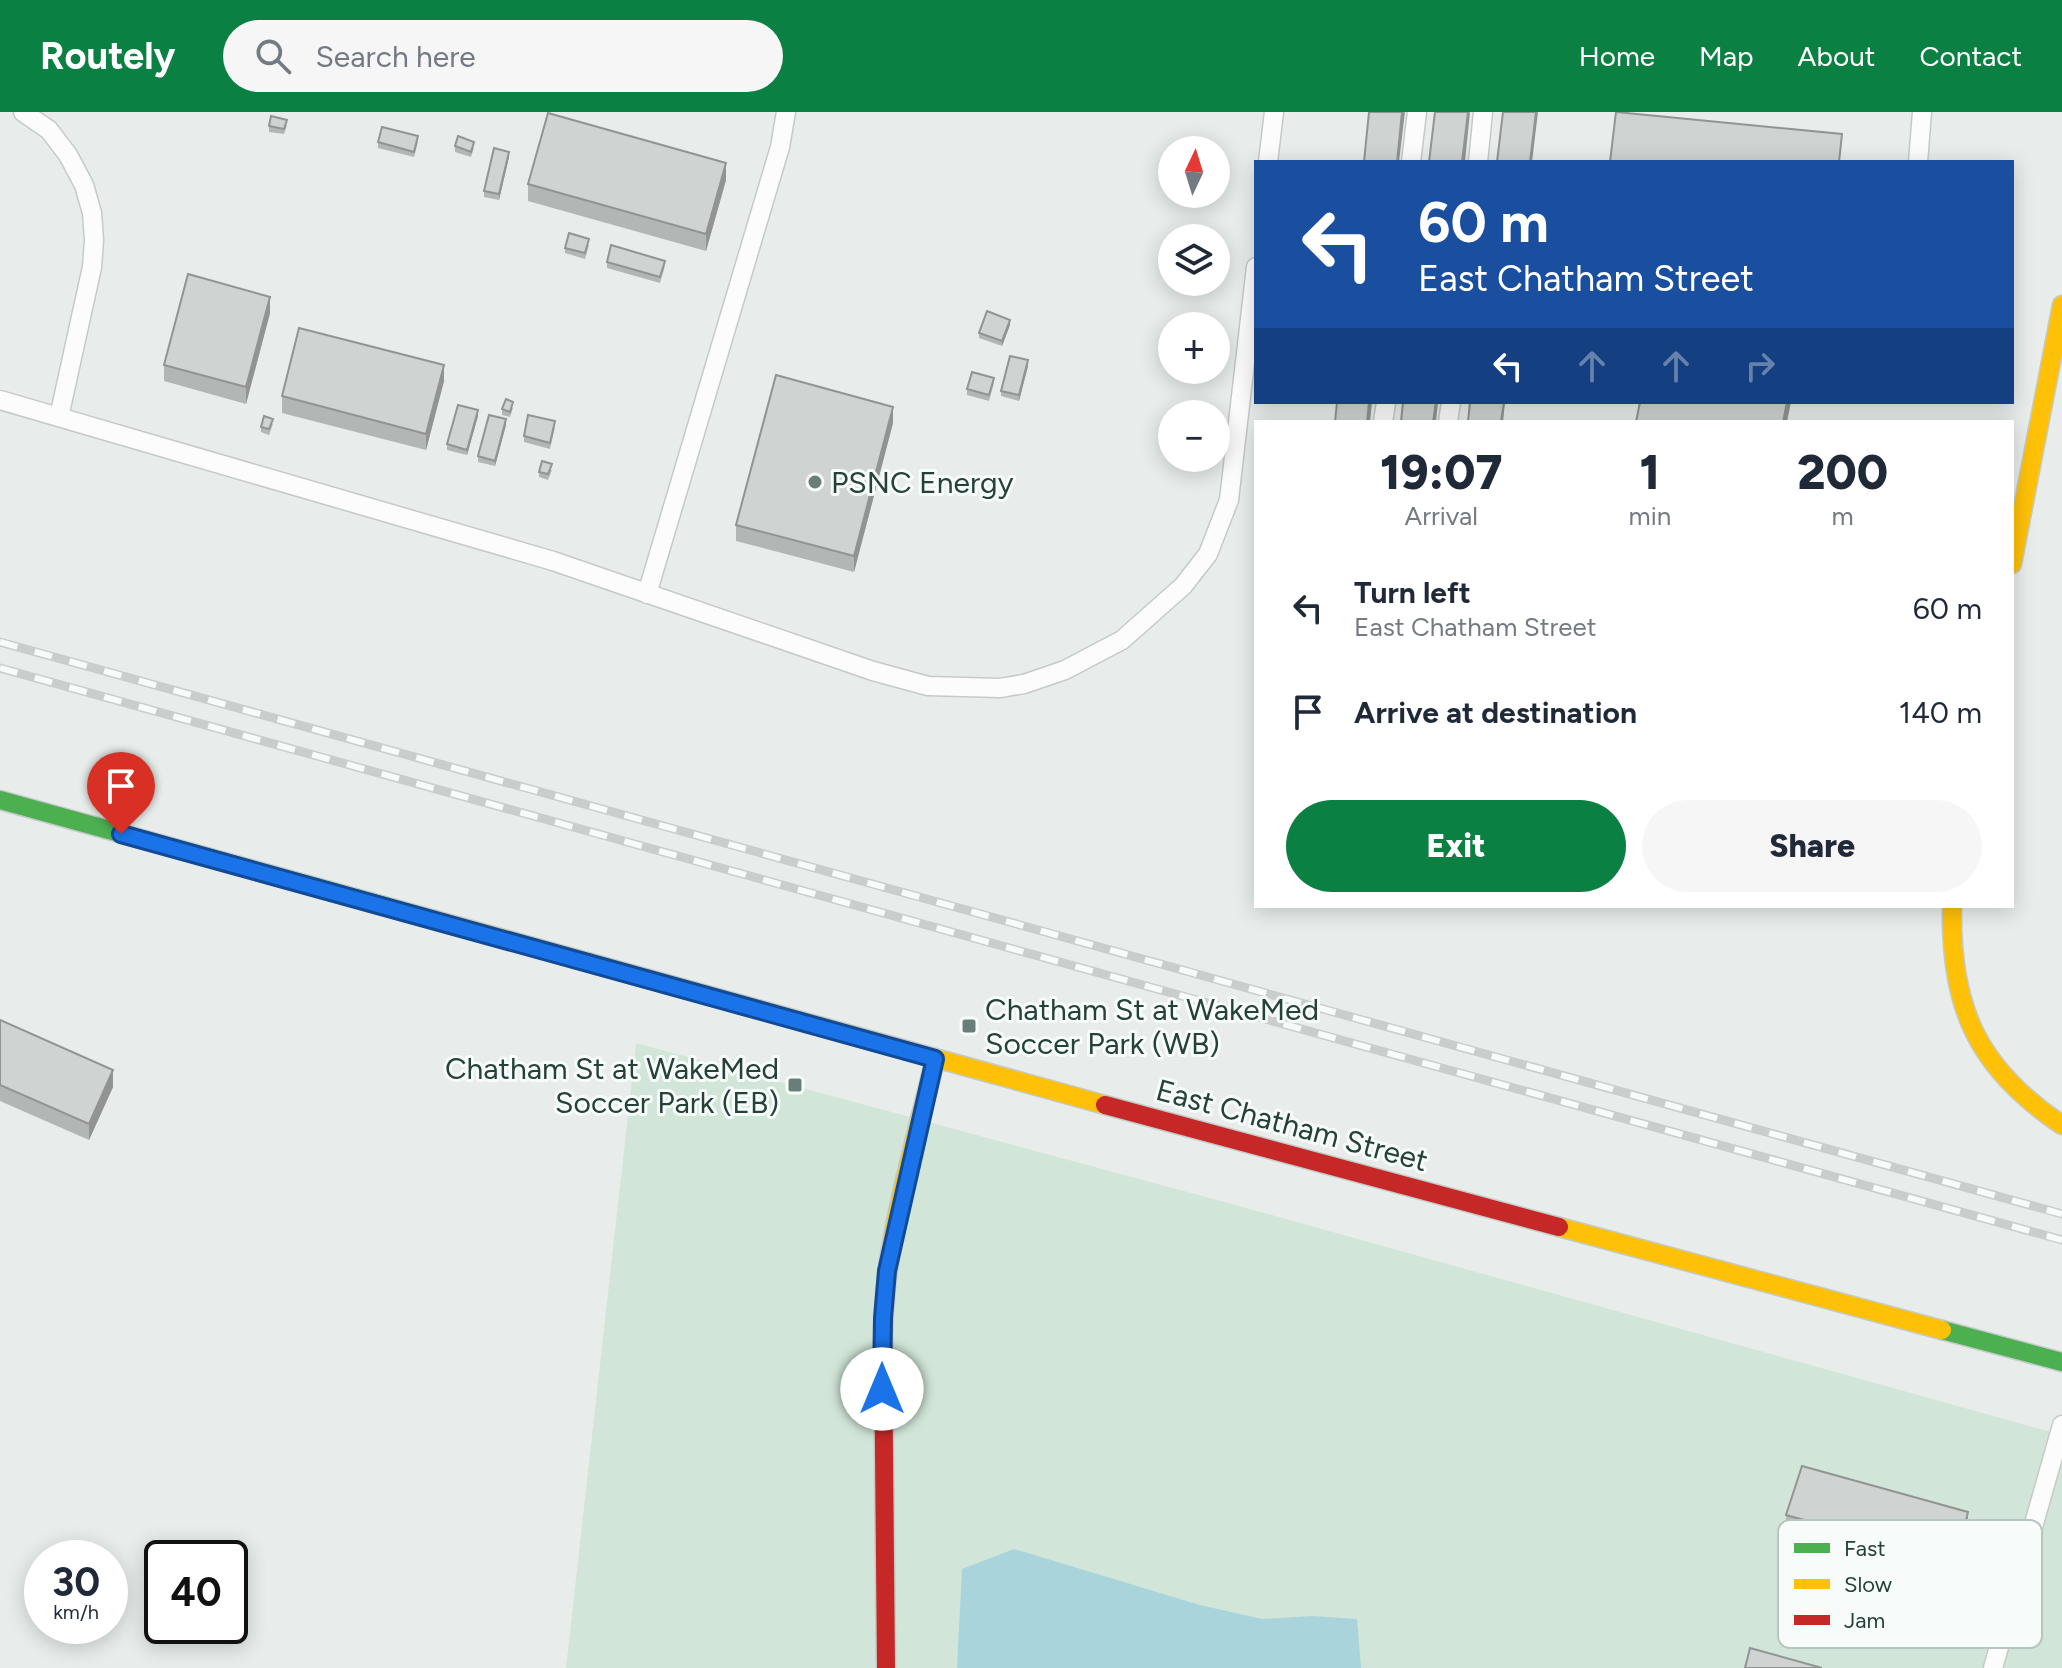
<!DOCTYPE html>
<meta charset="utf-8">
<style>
:root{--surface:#fff;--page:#f6f6f7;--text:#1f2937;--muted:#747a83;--accent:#0b8043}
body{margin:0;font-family:Figtree,sans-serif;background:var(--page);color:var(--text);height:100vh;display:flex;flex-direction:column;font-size:30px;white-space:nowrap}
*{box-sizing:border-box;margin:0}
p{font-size:26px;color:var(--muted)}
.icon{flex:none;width:44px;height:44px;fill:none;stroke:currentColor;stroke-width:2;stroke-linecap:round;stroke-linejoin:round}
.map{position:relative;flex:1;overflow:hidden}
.side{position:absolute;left:1254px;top:308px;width:760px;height:488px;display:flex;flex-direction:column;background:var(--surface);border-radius:0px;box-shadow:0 4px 20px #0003}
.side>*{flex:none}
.guide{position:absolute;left:1254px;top:48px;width:760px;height:244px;border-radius:0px;box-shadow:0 4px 20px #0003;background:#1a4fa0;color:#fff;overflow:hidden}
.needle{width:52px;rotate:4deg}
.fabs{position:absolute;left:1158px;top:24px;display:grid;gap:16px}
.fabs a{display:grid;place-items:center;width:72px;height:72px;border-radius:50%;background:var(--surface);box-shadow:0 4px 20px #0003;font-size:40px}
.speed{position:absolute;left:24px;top:1428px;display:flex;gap:16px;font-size:40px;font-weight:700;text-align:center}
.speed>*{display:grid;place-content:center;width:104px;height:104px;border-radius:50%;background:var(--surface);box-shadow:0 4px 20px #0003;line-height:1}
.speed small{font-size:20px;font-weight:400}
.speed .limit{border:4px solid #111;border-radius:12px;background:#fff;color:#111}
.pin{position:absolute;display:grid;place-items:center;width:68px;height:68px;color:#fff;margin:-82px -34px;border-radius:50% 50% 50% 0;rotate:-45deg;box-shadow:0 0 8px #0007}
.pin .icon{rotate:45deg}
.me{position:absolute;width:88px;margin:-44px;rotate:0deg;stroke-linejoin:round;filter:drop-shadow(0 0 6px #0008)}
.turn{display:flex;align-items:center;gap:28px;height:168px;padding:0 32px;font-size:36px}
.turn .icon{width:104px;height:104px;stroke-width:2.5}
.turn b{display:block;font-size:56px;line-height:68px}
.lanes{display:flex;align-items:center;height:76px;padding:0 32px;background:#0003;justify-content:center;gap:40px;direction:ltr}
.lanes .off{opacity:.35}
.eta{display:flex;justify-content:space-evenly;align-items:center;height:136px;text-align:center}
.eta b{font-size:48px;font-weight:800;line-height:56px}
.primary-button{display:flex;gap:16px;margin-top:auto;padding:16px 32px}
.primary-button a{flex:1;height:92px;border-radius:48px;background:var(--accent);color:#fff;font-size:32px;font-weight:800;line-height:92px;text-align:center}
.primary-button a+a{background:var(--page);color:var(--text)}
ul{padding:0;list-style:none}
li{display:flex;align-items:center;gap:24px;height:104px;padding:0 32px}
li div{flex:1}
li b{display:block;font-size:30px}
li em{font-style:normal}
header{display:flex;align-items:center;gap:48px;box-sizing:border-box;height:112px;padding:0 40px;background:var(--accent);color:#fff}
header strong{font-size:38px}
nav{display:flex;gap:44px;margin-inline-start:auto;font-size:28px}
.search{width:560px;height:72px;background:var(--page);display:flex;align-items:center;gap:20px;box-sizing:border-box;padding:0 28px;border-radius:44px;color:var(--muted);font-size:30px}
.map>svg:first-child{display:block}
.green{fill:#d1e6d8}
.water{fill:#a9d4db}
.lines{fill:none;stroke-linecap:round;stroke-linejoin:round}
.lane-casing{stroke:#c5cac8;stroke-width:21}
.fast-casing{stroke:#c3cbc8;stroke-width:21}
.slow-casing{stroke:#c3cbc8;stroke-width:21}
.jam-casing{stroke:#c3cbc8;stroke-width:21}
.lane{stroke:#fcfcfc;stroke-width:18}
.fast{stroke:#4caf50;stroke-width:18}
.slow{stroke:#ffc107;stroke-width:18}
.jam{stroke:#c62828;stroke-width:18}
.rail-casing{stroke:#c9cdcc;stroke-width:9}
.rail{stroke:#f7fbf9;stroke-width:6;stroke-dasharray:18;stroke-linecap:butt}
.wall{fill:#b2b6b5}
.shaded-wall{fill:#919493}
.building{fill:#cfd4d2;stroke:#919493;stroke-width:2}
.route-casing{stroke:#114b97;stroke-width:20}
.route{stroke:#1a73e8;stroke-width:14}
.poi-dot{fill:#697e78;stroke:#f7fbf9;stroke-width:3}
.labels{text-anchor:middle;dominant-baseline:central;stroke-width:6;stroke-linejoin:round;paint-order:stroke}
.poi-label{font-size:30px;fill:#24423a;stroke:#f7fbf9;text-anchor:start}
.street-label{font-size:30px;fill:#24423a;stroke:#f7fbf9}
.key{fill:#f7fbf9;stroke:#b8c4c0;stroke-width:2}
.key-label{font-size:22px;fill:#24423a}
</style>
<header>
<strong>Routely</strong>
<div class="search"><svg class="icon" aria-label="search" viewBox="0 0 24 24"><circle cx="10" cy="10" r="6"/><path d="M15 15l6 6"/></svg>Search here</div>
<nav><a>Home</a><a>Map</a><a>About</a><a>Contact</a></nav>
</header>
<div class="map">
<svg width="2062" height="1556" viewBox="0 0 2062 1556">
<rect width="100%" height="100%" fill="#e8edeb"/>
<path class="green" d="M636 931 1232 1092 2062 1323V1556H566Z"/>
<path class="water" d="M1014 1437 1200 1493 1262 1507 1313 1504 1357 1507 1361 1556H957L962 1457Z"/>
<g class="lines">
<g class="lane-casing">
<path id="lane" d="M23 0 49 18 68 43 84 73 92 101 94 128 92 155 59 305
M1268 50 1274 0
M1411 50 1417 0
M1478 50 1483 0
M1918 50 1922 0
M0 288 553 449 873 559 928 574 1000 576 1024 572 1065 558 1122 528 1183 474 1208 442 1229 388 1256 155
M1383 310 1386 290
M1448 310 1451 290
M647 482 780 35 786 0
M1993 1556 2062 1313"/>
</g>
<g class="fast-casing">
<path id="fast" d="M0 688 435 808
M1942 1218 2062 1250"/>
</g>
<g class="slow-casing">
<path id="slow" d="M2012 452 2062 193
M1952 794C1950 895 1977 956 2062 1013
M435 808 1105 993
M1559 1115 1942 1218
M883 1232C882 1136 913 1040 935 947"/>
</g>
<g class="jam-casing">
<path id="jam" d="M1105 993 1559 1115
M883 1232 886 1556"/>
</g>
<use href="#lane" class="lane"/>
<use href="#fast" class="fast"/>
<use href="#slow" class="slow"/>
<use href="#jam" class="jam"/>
<g class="rail-casing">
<path id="rail" d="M0 530 2062 1102
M0 556 2062 1128"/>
</g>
<use href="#rail" class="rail"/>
</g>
<path class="wall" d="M287 13 284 22 269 20V14Z
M378 30H418L414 45 378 36Z
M455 34 474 36 471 45 455 40Z
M509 45 499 88 484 85V79Z
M726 68 706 139 528 89V72Z
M589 133 585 147 565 141V136Z
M607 150 665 154 660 171 607 156Z
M270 201 246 292 164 269V253Z
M1010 213 1002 234 979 226V221Z
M1028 254 1019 289 1001 284V279Z
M444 269 426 338 282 301V284Z
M994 271 989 289 967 283V277Z
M513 296 510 305 502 303V297Z
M478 304 467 343 447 338V332Z
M893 311 854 460 736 429V413Z
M273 312 269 323 261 320V315Z
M506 313 495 354 478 350V344Z
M555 315 550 337 524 330V324Z
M552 358 548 368 539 365V360Z
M0 908 113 975 89 1028 0 989Z
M1786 1403 1968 1405 1956 1456 1786 1408Z"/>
<path class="shaded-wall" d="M1402 0H1405L1399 50H1397Z
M1468 0H1470L1465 50H1462Z
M1536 0H1538L1532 50H1530Z
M509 40V45L499 88V82Z
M726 51V68L706 139V122Z
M270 185V201L246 292V275Z
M1010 208V213L1002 234V229Z
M1028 248V254L1019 289V283Z
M444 253V269L426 338V322Z
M1369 290H1372L1370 310H1367Z
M1436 290H1438L1436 310H1433Z
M1504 290H1505L1503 310H1501Z
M1787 290H1791L1787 310H1783Z
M893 295V311L854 460V444Z
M478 298V304L467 343V338Z
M506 307V313L495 354V349Z
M113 958V975L89 1028V1012Z
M1968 1400V1405L1956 1456V1450Z"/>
<path class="building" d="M1369 0H1402L1397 50H1364Z
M1435 0H1468L1462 50H1429Z
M1503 0H1536L1530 50H1497Z
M1616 0 1842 22 1839 50H1610Z
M548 1 726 51 706 122 528 72Z
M271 4 287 8 284 17 269 14Z
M382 15 418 24 414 40 378 30Z
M458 24 474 30 471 40 455 34Z
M494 36 509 40 499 82 484 79Z
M569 121 589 127 585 141 565 136Z
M611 133 665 149 660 165 607 150Z
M188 162 270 185 246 275 164 253Z
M987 199 1010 208 1002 229 979 221Z
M299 216 444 253 426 322 282 284Z
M1010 244 1028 248 1019 283 1001 279Z
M972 260 994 266 989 283 967 277Z
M776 263 893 295 854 444 736 413Z
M506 287 513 290 510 300 502 297Z
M1337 290H1369L1367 310H1335Z
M1403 290H1436L1433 310H1401Z
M1470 290H1504L1501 310H1468Z
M1640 290H1787L1783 310H1636Z
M458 293 478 298 467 338 447 332Z
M489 303 506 307 495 349 478 344Z
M528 303 555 309 550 331 524 324Z
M264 304 273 307 269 317 261 315Z
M542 349 552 352 548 362 539 360Z
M0 908 113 958 89 1012 0 973Z
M1802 1354 1968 1400 1956 1450 1786 1403Z
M1750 1536 1822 1556H1745Z"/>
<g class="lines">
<g class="route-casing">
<path id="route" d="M121 722 935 947 887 1159 883 1206 882 1277"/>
</g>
<use href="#route" class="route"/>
</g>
<g class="poi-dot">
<circle cx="815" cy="370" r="8"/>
<rect x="961" y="906" width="16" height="16" rx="4"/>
<rect x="787" y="965" width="16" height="16" rx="4"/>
</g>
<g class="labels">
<g class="poi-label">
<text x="831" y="370">PSNC Energy</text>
<text x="985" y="897">Chatham St at WakeMed<tspan x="985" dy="34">Soccer Park (WB)</tspan></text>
<text x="779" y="956" text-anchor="end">Chatham St at WakeMed<tspan x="779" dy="34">Soccer Park (EB)</tspan></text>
</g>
<g class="street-label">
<text transform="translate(1292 1013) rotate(15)">East Chatham Street</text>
</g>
</g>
<rect x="1778" y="1408" width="264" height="128" rx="12" class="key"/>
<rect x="1794" y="1431" width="36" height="10" fill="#4caf50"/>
<rect x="1794" y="1467" width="36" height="10" fill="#ffc107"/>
<rect x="1794" y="1503" width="36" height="10" fill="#c62828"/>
<g class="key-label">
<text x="1844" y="1444">Fast</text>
<text x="1844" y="1480">Slow</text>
<text x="1844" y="1516">Jam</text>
</g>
</svg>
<div class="fabs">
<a><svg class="needle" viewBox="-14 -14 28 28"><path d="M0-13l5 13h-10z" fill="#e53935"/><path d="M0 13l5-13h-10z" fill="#747a83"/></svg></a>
<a><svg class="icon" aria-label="layers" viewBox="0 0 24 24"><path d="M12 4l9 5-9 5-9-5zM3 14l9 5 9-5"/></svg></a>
<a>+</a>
<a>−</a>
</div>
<div class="speed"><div>30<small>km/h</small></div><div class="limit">40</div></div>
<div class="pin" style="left:121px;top:722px;background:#d93025"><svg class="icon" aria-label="arrive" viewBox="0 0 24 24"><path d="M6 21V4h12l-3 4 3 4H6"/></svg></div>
<svg class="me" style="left:882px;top:1277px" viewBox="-20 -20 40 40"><circle r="19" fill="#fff"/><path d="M0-13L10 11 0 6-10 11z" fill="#1a73e8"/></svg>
<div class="guide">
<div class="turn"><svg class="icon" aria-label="left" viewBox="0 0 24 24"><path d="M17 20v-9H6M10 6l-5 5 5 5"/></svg><div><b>60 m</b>East Chatham Street</div></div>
<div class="lanes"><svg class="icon" aria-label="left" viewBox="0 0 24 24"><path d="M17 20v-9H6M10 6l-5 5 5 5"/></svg><svg class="icon off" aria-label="ahead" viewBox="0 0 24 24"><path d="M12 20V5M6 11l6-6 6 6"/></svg><svg class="icon off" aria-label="ahead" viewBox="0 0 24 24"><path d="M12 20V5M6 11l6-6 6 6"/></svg><svg class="icon off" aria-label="right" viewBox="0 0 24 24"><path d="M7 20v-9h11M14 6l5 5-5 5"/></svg></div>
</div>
<section class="side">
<div class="eta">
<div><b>19:07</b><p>Arrival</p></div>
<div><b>1</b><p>min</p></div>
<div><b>200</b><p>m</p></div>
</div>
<ul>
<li><svg class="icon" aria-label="left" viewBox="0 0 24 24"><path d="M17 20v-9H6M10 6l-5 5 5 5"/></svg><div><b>Turn left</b><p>East Chatham Street</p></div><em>60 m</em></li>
<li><svg class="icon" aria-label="arrive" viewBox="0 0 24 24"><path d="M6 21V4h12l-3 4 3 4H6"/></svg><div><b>Arrive at destination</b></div><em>140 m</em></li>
</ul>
<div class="primary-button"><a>Exit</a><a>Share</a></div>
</section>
</div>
